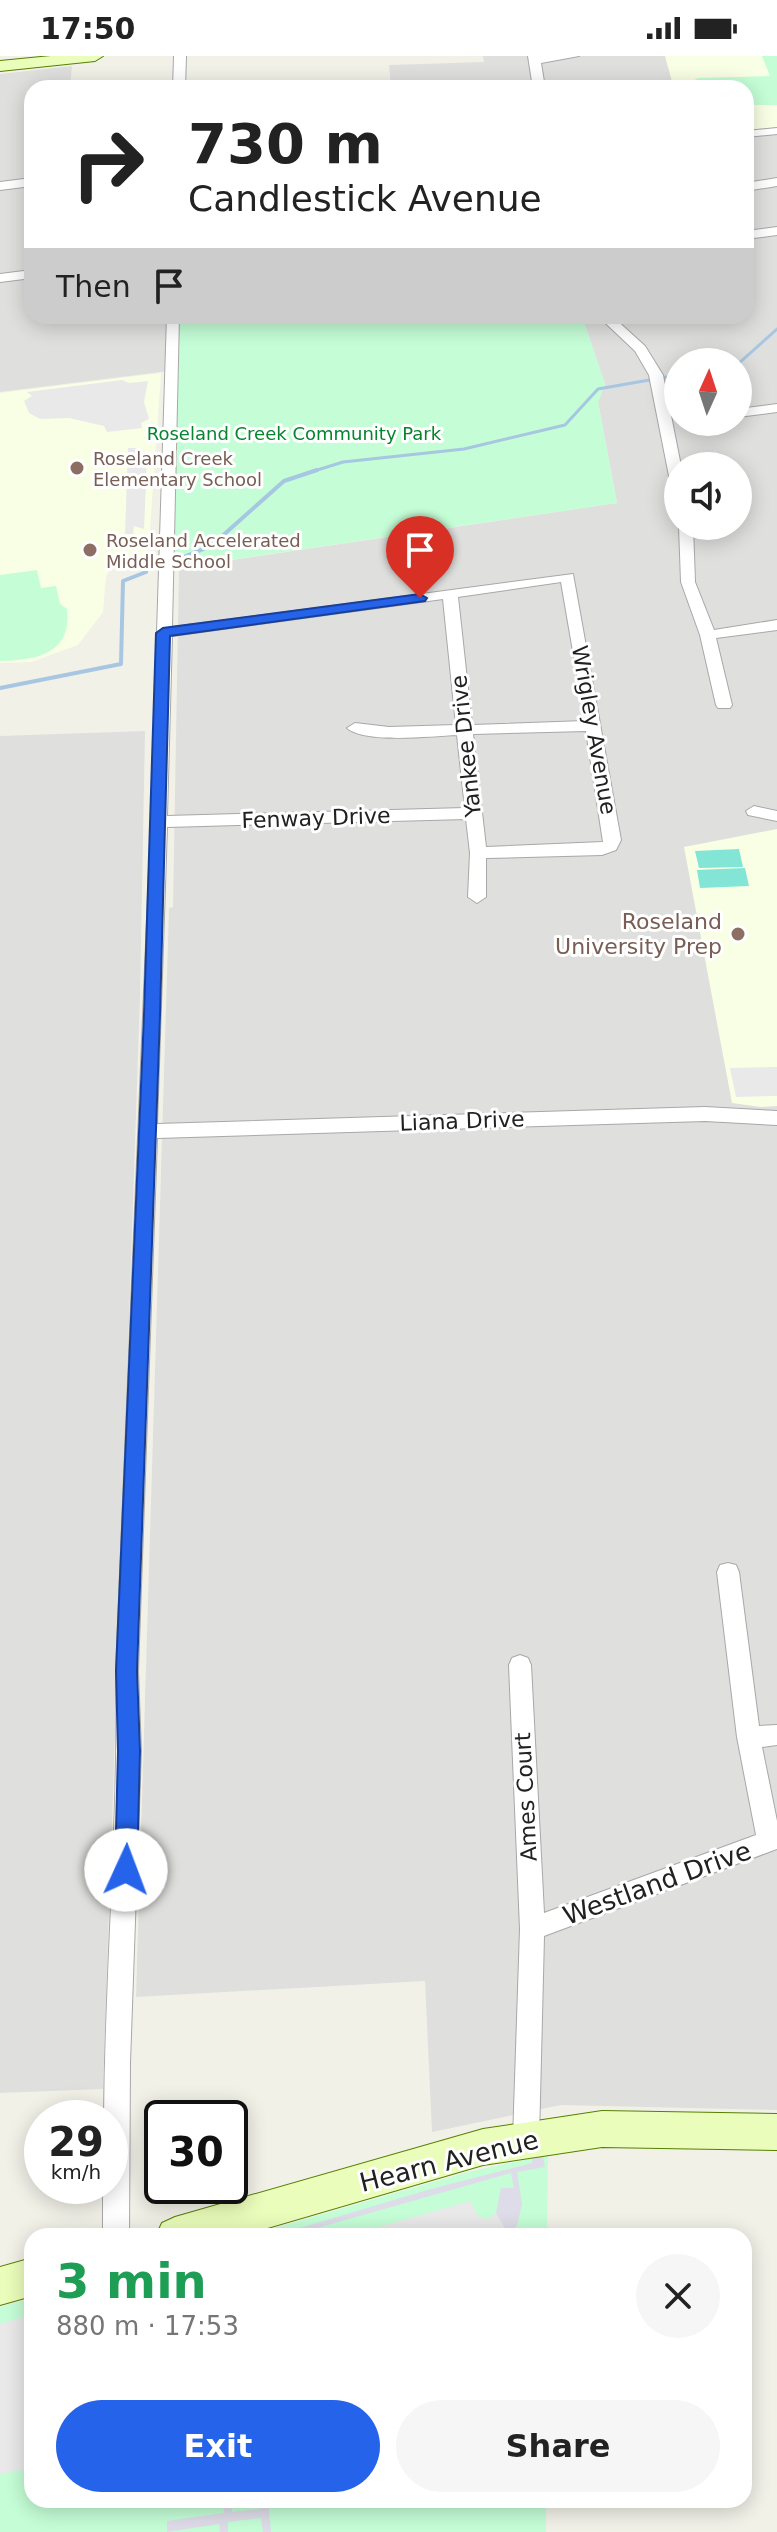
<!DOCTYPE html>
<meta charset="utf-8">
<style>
:root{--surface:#fff;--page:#f6f6f6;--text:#222;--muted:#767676;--accent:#2563eb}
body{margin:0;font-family:"DejaVu Sans",sans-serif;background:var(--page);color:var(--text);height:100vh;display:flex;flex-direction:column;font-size:30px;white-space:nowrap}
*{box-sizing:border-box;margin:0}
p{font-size:26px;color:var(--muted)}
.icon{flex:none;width:44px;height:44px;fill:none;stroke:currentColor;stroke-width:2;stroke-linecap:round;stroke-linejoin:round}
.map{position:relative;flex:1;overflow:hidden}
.details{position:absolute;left:24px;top:2172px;width:728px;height:280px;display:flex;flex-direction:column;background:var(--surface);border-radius:24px;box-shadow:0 4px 20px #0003}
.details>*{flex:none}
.banner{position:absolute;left:24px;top:24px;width:730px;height:244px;border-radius:24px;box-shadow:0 4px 20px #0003;background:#fff;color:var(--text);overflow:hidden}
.needle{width:52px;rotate:3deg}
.fabs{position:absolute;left:664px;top:292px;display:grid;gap:16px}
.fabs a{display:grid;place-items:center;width:88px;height:88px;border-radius:50%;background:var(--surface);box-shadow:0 4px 20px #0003;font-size:40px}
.speed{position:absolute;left:24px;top:2044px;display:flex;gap:16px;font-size:40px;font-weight:700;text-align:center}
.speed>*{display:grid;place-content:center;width:104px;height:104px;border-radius:50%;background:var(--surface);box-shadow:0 4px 20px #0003;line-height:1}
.speed small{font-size:20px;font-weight:400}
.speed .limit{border:4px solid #111;border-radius:12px;background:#fff;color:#111}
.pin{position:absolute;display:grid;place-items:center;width:68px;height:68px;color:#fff;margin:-82px -34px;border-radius:50% 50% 50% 0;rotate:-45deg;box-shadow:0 0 8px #0007}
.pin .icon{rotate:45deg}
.me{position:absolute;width:88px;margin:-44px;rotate:2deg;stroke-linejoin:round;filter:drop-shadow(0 0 6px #0008)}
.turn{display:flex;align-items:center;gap:28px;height:168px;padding:0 32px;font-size:36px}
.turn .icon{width:104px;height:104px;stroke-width:2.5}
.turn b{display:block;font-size:56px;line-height:68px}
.then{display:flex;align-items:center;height:76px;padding:0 32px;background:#0003;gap:16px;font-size:30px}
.round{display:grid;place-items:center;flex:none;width:84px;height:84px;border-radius:42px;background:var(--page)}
.head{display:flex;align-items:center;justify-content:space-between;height:136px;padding:0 32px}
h1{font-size:48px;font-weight:700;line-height:60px;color:#1e9e55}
.primary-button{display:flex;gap:16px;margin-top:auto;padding:16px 32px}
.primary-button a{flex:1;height:92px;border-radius:48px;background:var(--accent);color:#fff;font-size:32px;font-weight:700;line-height:92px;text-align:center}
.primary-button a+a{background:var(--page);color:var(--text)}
.status{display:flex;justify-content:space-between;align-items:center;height:56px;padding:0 40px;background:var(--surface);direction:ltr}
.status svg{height:22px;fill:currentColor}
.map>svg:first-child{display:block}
.residential{fill:#dfdfde;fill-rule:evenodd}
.education{fill:#f9ffe4}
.park{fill:#c4fdd6}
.pitch{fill:#82e5d5}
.parking{fill:#e9e9e9}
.plaza{fill:#dedce8}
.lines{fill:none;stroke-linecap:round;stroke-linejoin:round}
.stream-far1{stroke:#a6c6e2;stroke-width:3}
.stream{stroke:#a6c6e2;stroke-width:4}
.street-casing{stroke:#a8a8a8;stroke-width:2}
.secondary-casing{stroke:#558100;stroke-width:2}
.street{fill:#fff;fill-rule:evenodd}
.secondary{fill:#ebfdba;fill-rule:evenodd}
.route{fill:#2563eb;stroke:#184099;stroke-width:2}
.education-dot{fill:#8d6e63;stroke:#fff;stroke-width:3}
.labels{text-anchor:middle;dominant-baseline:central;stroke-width:6;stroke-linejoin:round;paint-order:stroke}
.far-park-label{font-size:18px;fill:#06842e;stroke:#fff}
.far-education-label{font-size:18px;fill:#785e54;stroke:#fff;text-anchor:start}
.street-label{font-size:22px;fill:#212121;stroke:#fff}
.education-label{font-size:22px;fill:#785e54;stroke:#fff;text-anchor:end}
.near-street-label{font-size:26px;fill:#212121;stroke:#fff}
</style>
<div class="status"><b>17:50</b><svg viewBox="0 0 49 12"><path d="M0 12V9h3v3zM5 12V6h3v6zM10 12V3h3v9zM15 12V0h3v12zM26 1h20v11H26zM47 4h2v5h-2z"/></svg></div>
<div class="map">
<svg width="777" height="2476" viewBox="0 0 777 2476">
<rect width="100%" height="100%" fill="#f2f1e8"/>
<path class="residential" d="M483 0H665L674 32H391L389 9 484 6Z
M72 10 70 32H32V260H178L177 314 0 336V18Z
M777 71V774L752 1050H777V2054L561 2049 432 2076 425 1925 136 1941 169 852 173 851 179 512 617 447 598 346 605 328 583 263 591 260H746V74ZM678 306H738V366H678ZM678 410H738V470H678Z
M145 675 140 940 103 2033 0 2037V680Z"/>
<path class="education" d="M665 0H777V71L746 74V32H674Z
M161 317 148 502 113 508 106 520 103 556 78 589 31 606 0 607V337Z
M777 773V1050L761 1051 732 1047 684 791Z"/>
<path class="park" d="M762 0H777V49H746V32H681L698 22 770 20Z
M178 260H591L583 263 605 328 598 346 617 447 174 512Z
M37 514 41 532 56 530 60 548 67 553C72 598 37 604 0 605V519Z
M548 2099 547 2180H247L468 2116Z
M32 2242V2444H546V2476H0V2251Z"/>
<path class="pitch" d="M739 793 743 811 699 812 695 795Z
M745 812 749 830 700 832 697 814Z"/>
<path class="parking" d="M122 324 129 327 148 325 144 346 149 363 141 367 142 372 107 376 104 370 69 362 40 363 29 357 24 345 32 340 27 336Z
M128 392H137V399L147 403 144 473 134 470 133 478H125Z
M777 1011V1040L736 1041 730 1012Z
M470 2145 478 2160 488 2163 496 2157 509 2179 347 2180Z
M32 2258V2412L0 2418V2268Z"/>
<path class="plaza" d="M543 2100 545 2111 517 2116 522 2148 517 2170 509 2179 496 2157 501 2132H514L511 2117 289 2180H273L431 2133 532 2107V2101Z
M223 2444H231L232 2456 261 2453 260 2444H268L271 2476H263L261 2462 228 2466V2476H220L219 2468 167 2476V2465L224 2457Z"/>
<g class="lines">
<path class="stream-far1" d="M738 308 777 273
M311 416 343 406 464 393 565 369 598 333 678 319"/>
<path class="stream" d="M181 502 211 490 284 425 317 414
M0 632 121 608 123 525 146 516"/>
<g class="street-casing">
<path id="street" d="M174 0H186L185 32H173Z
M528 0H579L541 7 545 32H533Z
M777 72V78L746 81V75Z
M32 122V130L0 134V126Z
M777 122V130L746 135V127Z
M777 171V179L746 183V175Z
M32 214V222L0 226V218Z
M167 260H179L172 571 573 518 621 784 616 794 602 799 486 802V841L477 847 468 841 470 797 466 763 167 771 157 1068 705 1051 777 1055V1069L705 1065 157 1082 138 1615 141 1695 130 2007 129 2180H103V2130H110V2062H104C105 1913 119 1764 116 1615L151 766ZM561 526 585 665 472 669 458 541ZM443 543 456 669 389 671 355 667 347 672C365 688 432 680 457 679L465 752 167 760 172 580ZM586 675 603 786 486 791 473 678Z
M598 260H612L645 290 663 319 681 410H678V434L671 430 649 319 635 295Z
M777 348V356L738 361V353Z
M679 470H693L695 526 714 574 777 564V574L716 582 732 649 730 652H718L716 649 700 579 681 526Z
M754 750 777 755V765L748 759 746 755Z
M728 1507 736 1509 739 1516 759 1670 777 1669V1689L762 1691 777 1765V1793L544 1880 539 2083 535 2092 526 2096 517 2092 513 2083 520 1873 509 1609 512 1602 520 1599 528 1602 531 1609 544 1857 756 1779 737 1681 717 1516 720 1509Z"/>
</g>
<g class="secondary-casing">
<path id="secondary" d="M51 0H103L95 5 0 15V5Z
M602 2055 777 2058V2094L602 2091 483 2109 240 2180H156L162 2167 175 2161 483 2073Z
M32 2202V2240L0 2249V2211Z"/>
</g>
<use href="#street" class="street"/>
<use href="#secondary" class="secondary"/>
</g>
<path class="route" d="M420 538 427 542 425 545 170 580 160 959 137 1615 140 1695 137 1814 133 1822 126 1825 118 1822 115 1814 118 1695 116 1615 144 959 156 577 163 572Z"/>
<g class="education-dot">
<circle cx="77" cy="412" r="8"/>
<circle cx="90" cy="494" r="8"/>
<circle cx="738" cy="878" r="8"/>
</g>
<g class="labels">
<g class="far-park-label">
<text x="294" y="377">Roseland Creek Community Park</text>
</g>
<g class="far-education-label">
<text x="93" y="402">Roseland Creek<tspan x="93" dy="21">Elementary School</tspan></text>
<text x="106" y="484">Roseland Accelerated<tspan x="106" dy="21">Middle School</tspan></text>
</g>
<g class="street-label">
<text transform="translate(594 674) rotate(80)">Wrigley Avenue</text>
<text transform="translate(466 690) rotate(-96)">Yankee Drive</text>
<text transform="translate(316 762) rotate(-2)">Fenway Drive</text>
<text transform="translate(462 1065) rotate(-2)">Liana Drive</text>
<text transform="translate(526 1741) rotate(-93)">Ames Court</text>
</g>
<g class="education-label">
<text x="722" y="865">Roseland<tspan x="722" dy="25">University Prep</tspan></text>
</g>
<g class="near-street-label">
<text transform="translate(657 1827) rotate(-20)">Westland Drive</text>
<text transform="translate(449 2105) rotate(-14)">Hearn Avenue</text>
</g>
</g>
</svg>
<div class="fabs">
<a><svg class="needle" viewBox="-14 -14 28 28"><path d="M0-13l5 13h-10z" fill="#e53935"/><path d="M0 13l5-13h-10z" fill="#767676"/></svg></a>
<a><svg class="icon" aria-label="sound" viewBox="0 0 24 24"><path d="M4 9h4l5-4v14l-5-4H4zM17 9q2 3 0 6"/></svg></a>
</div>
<div class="speed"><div>29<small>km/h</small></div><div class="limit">30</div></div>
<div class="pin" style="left:420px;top:542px;background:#d93025"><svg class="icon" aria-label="arrive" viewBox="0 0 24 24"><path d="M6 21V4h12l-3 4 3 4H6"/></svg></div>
<svg class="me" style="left:126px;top:1814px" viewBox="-20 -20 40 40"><circle r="19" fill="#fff"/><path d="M0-13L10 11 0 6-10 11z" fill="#2563eb"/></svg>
<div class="banner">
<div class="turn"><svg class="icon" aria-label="right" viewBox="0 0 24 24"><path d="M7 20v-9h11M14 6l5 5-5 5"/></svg><div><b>730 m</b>Candlestick Avenue</div></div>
<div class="then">Then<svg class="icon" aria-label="arrive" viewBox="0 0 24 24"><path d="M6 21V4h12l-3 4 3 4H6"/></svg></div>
</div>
<section class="details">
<div class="head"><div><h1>3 min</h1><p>880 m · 17:53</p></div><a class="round"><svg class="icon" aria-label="close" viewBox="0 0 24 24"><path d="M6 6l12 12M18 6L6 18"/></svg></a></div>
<div class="primary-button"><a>Exit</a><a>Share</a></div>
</section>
</div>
